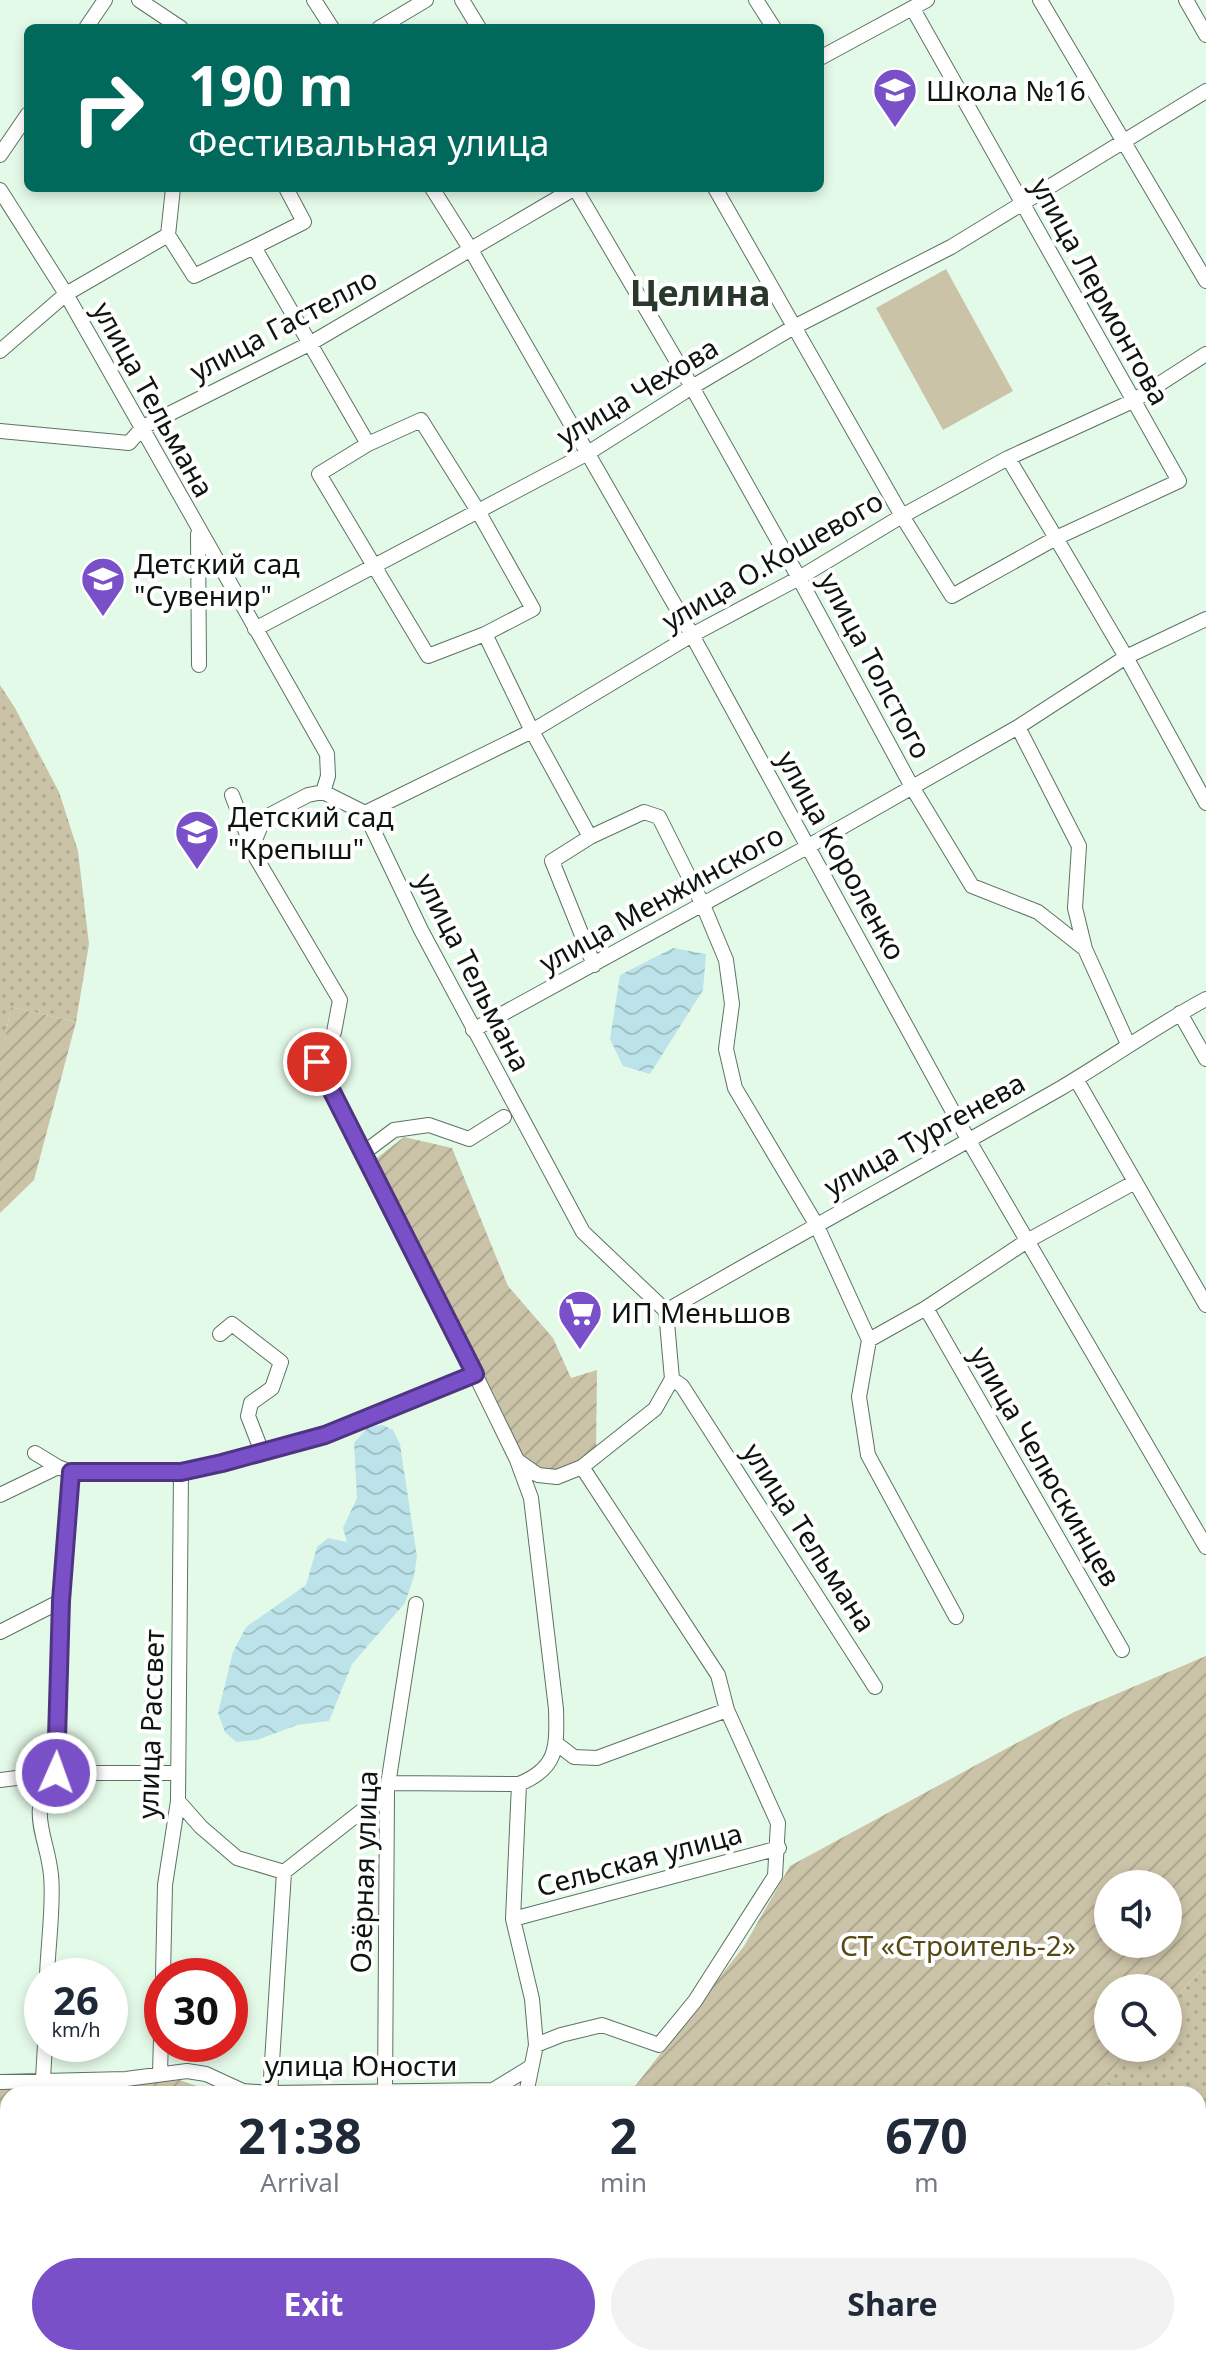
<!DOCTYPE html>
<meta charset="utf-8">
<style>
:root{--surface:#fff;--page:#f2f2f3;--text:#1f2937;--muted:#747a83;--accent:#7a50c9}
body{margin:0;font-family:"Noto Sans",sans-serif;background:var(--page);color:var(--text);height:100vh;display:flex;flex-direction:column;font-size:30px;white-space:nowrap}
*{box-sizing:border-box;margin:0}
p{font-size:26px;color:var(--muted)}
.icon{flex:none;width:44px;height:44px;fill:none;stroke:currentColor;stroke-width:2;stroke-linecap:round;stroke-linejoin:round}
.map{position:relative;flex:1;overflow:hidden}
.sheet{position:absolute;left:0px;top:2086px;width:1206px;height:280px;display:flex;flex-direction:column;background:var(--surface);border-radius:24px 24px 0 0;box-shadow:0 4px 12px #0003}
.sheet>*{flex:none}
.top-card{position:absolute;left:24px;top:24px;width:800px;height:168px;border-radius:12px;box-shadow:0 4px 12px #0003;background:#00695c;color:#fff;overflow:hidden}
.tools{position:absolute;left:1094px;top:1870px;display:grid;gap:16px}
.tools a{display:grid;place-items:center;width:88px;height:88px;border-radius:50%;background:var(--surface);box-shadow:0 4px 12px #0003;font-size:40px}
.speed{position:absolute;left:24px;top:1958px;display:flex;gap:16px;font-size:40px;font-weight:700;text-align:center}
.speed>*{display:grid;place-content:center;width:104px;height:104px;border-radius:50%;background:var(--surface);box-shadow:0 4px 12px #0003;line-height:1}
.speed small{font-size:20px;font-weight:400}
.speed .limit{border:12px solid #d22;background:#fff;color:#111}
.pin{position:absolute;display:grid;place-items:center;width:68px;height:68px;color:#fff;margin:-34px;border:4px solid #fff;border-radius:50%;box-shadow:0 2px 8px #0007}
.me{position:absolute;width:88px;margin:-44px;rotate:2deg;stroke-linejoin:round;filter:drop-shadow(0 0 6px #0008)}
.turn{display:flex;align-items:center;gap:28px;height:168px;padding:0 32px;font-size:36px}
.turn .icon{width:104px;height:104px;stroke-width:2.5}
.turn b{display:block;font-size:56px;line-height:68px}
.eta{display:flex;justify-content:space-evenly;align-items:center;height:136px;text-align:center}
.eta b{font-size:48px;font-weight:700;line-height:56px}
.button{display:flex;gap:16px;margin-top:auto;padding:16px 32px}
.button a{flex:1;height:92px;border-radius:48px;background:var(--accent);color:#fff;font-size:32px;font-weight:700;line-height:92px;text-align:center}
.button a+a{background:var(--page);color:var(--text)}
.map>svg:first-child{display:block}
.grass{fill:url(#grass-dots)}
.garden{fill:url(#garden-furrows);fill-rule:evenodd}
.pitch{fill:#cbc3a7}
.water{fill:url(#water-waves)}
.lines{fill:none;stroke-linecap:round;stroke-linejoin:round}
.minor-casing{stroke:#5e7262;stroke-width:16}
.minor{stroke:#fff;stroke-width:14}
.route-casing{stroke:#4f3483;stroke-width:20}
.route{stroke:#7a50c9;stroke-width:14}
.labels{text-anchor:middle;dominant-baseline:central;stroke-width:8;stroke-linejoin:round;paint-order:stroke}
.poi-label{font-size:28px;fill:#0d150f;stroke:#fff;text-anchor:start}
.street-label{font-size:28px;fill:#0d150f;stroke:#fff}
.park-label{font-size:28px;fill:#574814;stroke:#fff}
.district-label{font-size:36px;font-weight:bold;fill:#28392b;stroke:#fff}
</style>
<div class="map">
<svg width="1206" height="2366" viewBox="0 0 1206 2366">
<defs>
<pattern id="grass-dots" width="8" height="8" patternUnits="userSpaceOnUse" patternTransform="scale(2)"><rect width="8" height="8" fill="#cbc3a7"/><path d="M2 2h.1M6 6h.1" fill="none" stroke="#ada78f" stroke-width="1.8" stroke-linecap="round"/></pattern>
<pattern id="garden-furrows" width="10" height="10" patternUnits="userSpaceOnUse" patternTransform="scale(2)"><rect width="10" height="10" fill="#cbc3a7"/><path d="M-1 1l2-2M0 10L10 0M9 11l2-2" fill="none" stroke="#ada78f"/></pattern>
<pattern id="water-waves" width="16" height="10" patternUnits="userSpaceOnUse" patternTransform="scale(2)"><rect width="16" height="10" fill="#bce3e9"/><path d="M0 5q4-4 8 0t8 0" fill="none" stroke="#a0c2c7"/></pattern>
</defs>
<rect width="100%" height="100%" fill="#e4fae8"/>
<path class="grass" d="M0 685 15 708 59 792 78 851 89 944 76 1022 11 1007 4 1043H0Z
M1206 1965V2236L1198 2224V2094H1114L1105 2080 1129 2048H1168V2006Z"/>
<path class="garden" d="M11 1007 76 1022 34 1180 0 1213V1043H4Z
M404 1137 452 1148 508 1286 553 1338 571 1378 597 1370 596 1452 569 1468 550 1474 517 1460 368 1165Z
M1206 1656V1965L1168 2006V1988H1108V2048H1129L1105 2080 1114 2094H629L744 1946 790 1866 1074 1712ZM1108 1884H1168V1944H1108Z
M160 2073 219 2094H8V2358H238L240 2366H0V2082Z
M1198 2224 1206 2236V2313L1198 2325Z
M520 2358H1175L1169 2366H520Z"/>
<path class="pitch" d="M946 269 1013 391 943 430 876 308Z"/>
<path class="water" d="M673 948 706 954 703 990 650 1074 623 1066 610 1039 620 975Z
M383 1425 393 1430 400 1444 417 1557 414 1576 405 1603 352 1664 329 1721 297 1725 257 1740 236 1742 225 1732 218 1713 233 1652 246 1627 306 1585 317 1547 328 1538 347 1542 343 1528 357 1498 354 1443 368 1427Z"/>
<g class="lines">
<g class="minor-casing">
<path id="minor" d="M139 0 181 28
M314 0 332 28
M462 0 479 28
M756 0 774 28
M1040 0 1206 281
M1186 0 1206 35
M913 9 1179 481 1056 538 1008 458
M86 28 105 0
M379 28 426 0
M820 58 927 0
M0 155 28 114
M286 188 304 222 254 247 368 444 319 474 428 656 485 634 532 731 590 837 552 861 594 965
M432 188 471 250 692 635 969 1141 1206 1547
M575 188 692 387 799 578 912 787 972 886 1038 912 1085 949 1128 1044
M715 188 902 516 952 596 1056 538 1126 657 1206 803
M0 190 66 294 327 754 328 776 323 792
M168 235 173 188
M0 351 66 294 168 235 194 276 254 247
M0 431 129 443 143 427 311 343 575 188
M368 444 421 420 478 511 533 609 485 634
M198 534 199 665
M255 629 588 453 692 387 794 327 951 247 1206 91
M1018 727 1079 846 1075 908 1085 949
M323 792 365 813 421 930 583 1232 666 1311 672 1379 682 1386 875 1687
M232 795 255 856 340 1000 334 1032 317 1062 475 1374 517 1460 531 1498 556 1709C557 1747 558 1768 519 1784L513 1919 532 1999 536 2045 526 2094
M365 813 532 731 692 635 799 578 902 516 1008 458 1133 401 1206 354
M590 837 644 812 659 817 703 905 726 960 732 1004 726 1049 735 1088 816 1224 869 1340
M252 847 264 818 308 795 323 792
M1180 1013 1206 1059
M473 1030 807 847 1018 727 1126 657 1206 619
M1076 1079 1206 1305
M362 1154 394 1130 429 1125 469 1139 504 1117
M926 1308 1122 1650
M666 1311C797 1235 930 1163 1061 1088 1110 1059 1156 1026 1206 999
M220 1334 232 1324 281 1362 272 1388 251 1403 248 1416 262 1452
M869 1340 926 1308 1027 1241 1135 1182
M869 1340 859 1397 868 1455 956 1617
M35 1453 58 1467 71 1472H181L222 1463 325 1435 475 1374
M518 1461 538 1475 557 1477 582 1467 655 1409 672 1379
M0 1495 58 1467
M0 1632 61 1601
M557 1744 574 1757 597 1758 727 1710
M0 1780 56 1773H177
M389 1783 519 1784
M178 1801 201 1827 237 1858 284 1872 387 1791
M513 1919 779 1848
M47 1976C48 1945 54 1904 51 1875 47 1834 25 1811 56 1773L61 1601 71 1472
M163 1976 165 1885 178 1801 181 1472
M536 2045 561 2035 602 2025 659 2045 695 2001 775 1876 778 1823 727 1710 718 1675 582 1467
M160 2073 162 2003
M43 2079 45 2044
M0 2082 126 2079 187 2071 206 2074 243 2091 271 2093 493 2090 529 2068
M270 2094 284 1872
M385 2094 387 1791 416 1604
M520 2358V2366
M250 2366 251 2358
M377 2366V2358"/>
</g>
<use href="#minor" class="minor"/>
</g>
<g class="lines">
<g class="route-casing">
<path id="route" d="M56 1773 61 1601 71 1472H181L222 1463 325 1435 475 1374 317 1062"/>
</g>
<use href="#route" class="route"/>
</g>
<defs>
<g id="school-pin" transform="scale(2.3)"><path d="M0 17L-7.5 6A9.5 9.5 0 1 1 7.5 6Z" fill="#7a50c9" stroke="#fff"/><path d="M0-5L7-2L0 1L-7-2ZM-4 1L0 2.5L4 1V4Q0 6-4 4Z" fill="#fff"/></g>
<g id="supermarket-pin" transform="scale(2.3)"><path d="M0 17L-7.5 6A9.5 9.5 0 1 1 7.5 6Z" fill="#7a50c9" stroke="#fff"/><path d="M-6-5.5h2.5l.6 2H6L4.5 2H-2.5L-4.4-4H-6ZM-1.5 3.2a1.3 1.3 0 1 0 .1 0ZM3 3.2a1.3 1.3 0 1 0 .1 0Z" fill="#fff"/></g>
</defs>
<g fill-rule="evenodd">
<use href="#school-pin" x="895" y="90"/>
<use href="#school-pin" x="103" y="579"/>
<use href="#school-pin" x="197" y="832"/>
<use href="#supermarket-pin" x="580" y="1312"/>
</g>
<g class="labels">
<g class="poi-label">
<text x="926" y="90">Школа №16</text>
<text x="134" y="563">Детский сад<tspan x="134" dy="32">"Сувенир"</tspan></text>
<text x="228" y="816">Детский сад<tspan x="228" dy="32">"Крепыш"</tspan></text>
<text x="611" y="1312">ИП Меньшов</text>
</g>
<g class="street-label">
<text transform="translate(1101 291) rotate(61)">улица Лермонтова</text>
<text transform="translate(283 324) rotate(-28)">улица Гастелло</text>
<text transform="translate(637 391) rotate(-31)">улица Чехова</text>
<text transform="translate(154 399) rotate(61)">улица Тельмана</text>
<text transform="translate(772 560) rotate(-30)">улица О.Кошевого</text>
<text transform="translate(876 665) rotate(62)">улица Толстого</text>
<text transform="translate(842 855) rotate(61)">улица Короленко</text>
<text transform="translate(661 898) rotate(-29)">улица Менжинского</text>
<text transform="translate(474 972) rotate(63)">улица Тельмана</text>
<text transform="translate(924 1134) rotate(-29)">улица Тургенева</text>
<text transform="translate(1046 1466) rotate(60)">улица Челюскинцев</text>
<text transform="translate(810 1537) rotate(57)">улица Тельмана</text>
<text transform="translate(150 1724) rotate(-88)">улица Рассвет</text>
<text transform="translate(639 1859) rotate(-15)">Сельская улица</text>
<text transform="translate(363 1872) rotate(-88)">Озёрная улица</text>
<text x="361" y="2065">улица Юности</text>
</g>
<g class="park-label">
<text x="958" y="1945">СТ «Строитель-2»</text>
</g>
<g class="district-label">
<text x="700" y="292">Целина</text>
</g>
</g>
</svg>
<div class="tools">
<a><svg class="icon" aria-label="sound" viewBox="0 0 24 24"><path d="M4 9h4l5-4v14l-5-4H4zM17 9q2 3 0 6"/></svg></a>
<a><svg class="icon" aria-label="search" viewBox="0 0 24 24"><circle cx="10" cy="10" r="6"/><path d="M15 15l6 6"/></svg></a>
</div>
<div class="speed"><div>26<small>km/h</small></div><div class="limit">30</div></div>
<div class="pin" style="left:317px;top:1062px;background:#d93025"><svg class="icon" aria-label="arrive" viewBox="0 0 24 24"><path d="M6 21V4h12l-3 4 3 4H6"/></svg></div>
<svg class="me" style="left:56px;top:1773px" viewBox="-20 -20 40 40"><circle r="17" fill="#7a50c9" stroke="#fff" stroke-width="3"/><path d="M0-11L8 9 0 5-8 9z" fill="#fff"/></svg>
<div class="top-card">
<div class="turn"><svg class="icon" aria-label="right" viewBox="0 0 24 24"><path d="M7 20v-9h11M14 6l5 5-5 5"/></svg><div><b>190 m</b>Фестивальная улица</div></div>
</div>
<section class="sheet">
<div class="eta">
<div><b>21:38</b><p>Arrival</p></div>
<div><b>2</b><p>min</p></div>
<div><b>670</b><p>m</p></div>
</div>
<div class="button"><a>Exit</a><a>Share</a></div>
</section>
</div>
